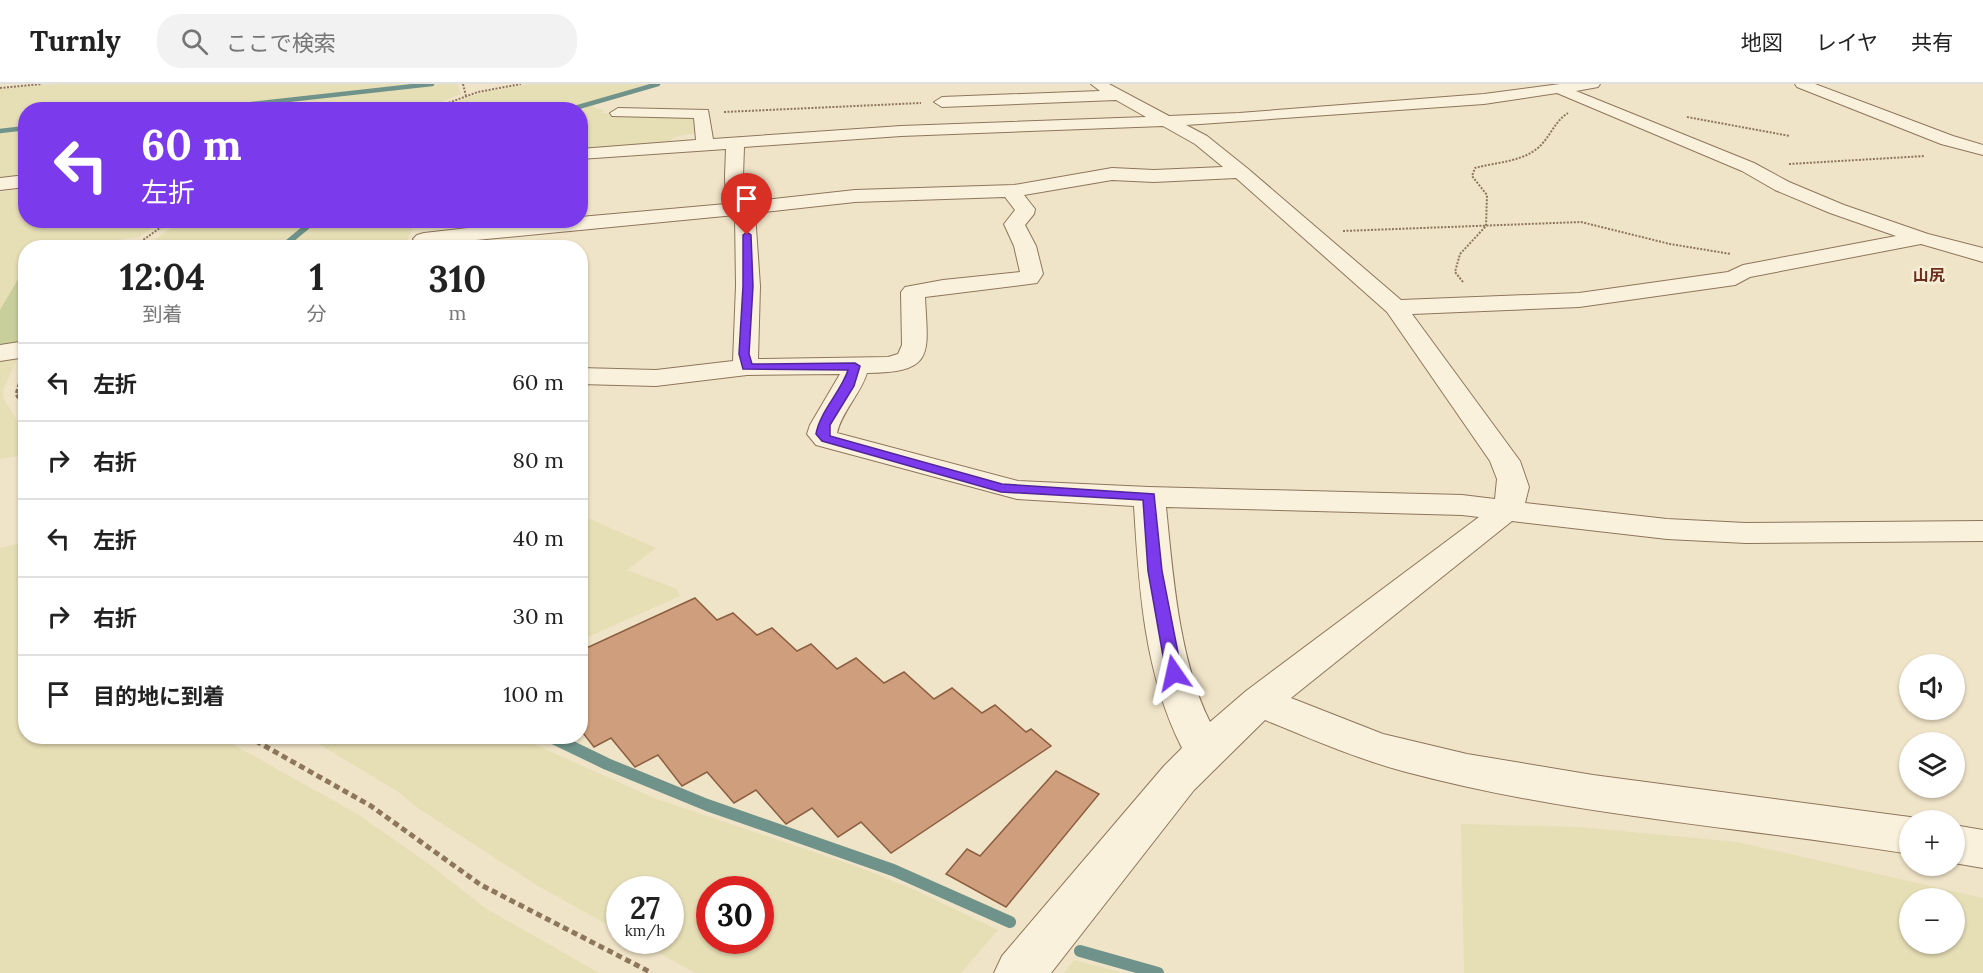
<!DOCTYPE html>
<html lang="ja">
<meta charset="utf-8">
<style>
:root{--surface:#fff;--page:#f2f2f2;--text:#222;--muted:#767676;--line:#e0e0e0}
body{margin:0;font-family:Lora,"Noto Sans JP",serif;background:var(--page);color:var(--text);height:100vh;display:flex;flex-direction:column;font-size:22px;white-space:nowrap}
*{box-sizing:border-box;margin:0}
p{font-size:20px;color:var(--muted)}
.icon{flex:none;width:33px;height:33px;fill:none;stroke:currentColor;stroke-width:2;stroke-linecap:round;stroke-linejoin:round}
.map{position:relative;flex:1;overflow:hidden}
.details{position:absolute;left:18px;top:156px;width:570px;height:504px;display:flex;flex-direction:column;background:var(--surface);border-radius:24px;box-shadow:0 2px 4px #0004}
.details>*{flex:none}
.banner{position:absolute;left:18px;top:18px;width:570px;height:126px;border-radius:24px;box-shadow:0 2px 4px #0004;background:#7c3aed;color:#fff;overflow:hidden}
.controls{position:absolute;left:1899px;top:570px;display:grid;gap:12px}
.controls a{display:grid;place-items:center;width:66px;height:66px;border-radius:50%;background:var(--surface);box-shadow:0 2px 4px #0004;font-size:30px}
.speed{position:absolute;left:606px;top:792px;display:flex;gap:12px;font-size:30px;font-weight:700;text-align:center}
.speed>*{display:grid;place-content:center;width:78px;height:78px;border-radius:50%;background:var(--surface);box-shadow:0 2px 4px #0004;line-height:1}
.speed small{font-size:15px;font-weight:400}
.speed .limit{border:9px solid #d22;background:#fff;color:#111}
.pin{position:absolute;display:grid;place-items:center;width:51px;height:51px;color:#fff;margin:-62px -26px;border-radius:50% 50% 50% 0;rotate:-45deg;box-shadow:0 0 6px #0007}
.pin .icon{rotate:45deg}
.me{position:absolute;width:66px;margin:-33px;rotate:349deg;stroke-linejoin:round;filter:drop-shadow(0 0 4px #0008)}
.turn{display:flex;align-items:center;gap:21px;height:126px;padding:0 24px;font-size:27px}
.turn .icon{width:78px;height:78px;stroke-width:2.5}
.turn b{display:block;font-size:42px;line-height:51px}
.eta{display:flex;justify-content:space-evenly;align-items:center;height:102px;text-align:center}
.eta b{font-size:36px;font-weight:700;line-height:42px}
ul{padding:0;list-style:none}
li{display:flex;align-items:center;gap:18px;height:78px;padding:0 24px;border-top:2px solid var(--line)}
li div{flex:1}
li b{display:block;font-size:22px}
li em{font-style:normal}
header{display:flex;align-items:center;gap:36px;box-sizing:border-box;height:84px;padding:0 30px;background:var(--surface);border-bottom:2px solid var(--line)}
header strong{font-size:28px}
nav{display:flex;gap:33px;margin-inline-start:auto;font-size:21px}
.search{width:420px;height:54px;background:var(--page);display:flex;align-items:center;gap:15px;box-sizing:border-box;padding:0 21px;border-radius:24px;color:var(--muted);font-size:22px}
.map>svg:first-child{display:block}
.farmland{fill:#e6deb5;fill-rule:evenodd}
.green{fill:#c9cf9b}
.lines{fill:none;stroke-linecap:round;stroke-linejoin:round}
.stream-far2{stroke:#6f938a;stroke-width:4.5}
.stream-far1{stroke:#6f938a;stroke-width:6}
.stream{stroke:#6f938a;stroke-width:12}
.building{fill:#cf9f7d;stroke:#8d5f41;stroke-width:1.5}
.minor-casing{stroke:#8d765c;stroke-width:2}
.path-far2{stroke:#8d765c;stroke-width:2;stroke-dasharray:2 1.5;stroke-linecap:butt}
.path-far1{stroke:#8d765c;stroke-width:3;stroke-dasharray:4 2;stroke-linecap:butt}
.path{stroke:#8d765c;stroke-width:5;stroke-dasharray:6 4;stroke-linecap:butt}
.minor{fill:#faf1dc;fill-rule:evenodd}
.route{fill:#7c3aed;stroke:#51269a;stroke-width:1.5}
.labels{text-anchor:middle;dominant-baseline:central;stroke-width:5;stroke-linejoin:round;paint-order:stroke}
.far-quarter-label{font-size:16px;font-weight:bold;fill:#6b2e1e;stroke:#f7eed8}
</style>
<header>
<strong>Turnly</strong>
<div class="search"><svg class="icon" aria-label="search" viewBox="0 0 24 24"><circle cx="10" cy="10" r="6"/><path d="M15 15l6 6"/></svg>ここで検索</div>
<nav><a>地図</a><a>レイヤ</a><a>共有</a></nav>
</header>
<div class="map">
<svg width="1983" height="889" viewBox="0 0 1983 889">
<rect width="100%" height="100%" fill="#f0e4c8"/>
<path class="farmland" d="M53 0H422L187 25 26 26 25 43 0 46V5Z
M439 0H457L461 10 423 25H210Z
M529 0H652L564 25H435L484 8Z
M592 20 595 24 604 26 601 29 613 30H694L700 48 675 53 665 61 581 66 580 26H572Z
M25 45V77L15 93 0 95V48Z
M25 104 26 136 162 137 139 153 62 163 26 164 25 183 0 226V108Z
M182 136H311V137L275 163H145Z
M321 136H416V137L404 163H285Z
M18 272 3 307 4 316 12 327 25 355V371L0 375V273Z
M581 431 656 464 627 486 677 505 680 512 581 556Z
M25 458 26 652 220 653 359 731 433 783 485 824 599 889H0V464Z
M307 653H518L654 714 861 784 915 806 998 846 961 889H695L638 857 670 856V806H620L619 847 538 802 418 724 397 707ZM710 806H760V856H710Z
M1461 740 1580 743 1737 758 1983 814V889H1464ZM1954 814V860H1910V814Z
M1074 876 1124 889H1064Z"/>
<path class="green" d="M25 183V257L0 267V226Z"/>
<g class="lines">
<path class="stream-far2" d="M198 26 432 0
M568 26 658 0
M0 47 26 44"/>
<path class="stream-far1" d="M281 164 315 136"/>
<path class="stream" d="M549 652 607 680 707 721 893 786 1010 838
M1080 867 1158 889"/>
</g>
<path class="building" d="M695 514 717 536 733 529 757 551 772 544 797 567 811 560 837 585 856 574 884 599 904 588 934 615 952 604 982 629 995 621 1026 648 1031 645 1051 662 891 769 861 738 838 753 812 724 786 740 756 706 734 719 707 688 682 702 658 671 635 683 611 654 594 663 580 645V567Z
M1056 687 1099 710 1006 823 946 790 967 765 980 772Z"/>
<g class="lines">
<g class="minor-casing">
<path id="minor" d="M1091 0H1109L1169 32 1239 29 1484 10 1560 0H1600L1598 3 1576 7 1754 79 1789 98 1844 121 1928 150 1983 164V178L1921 160 1750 193 1735 201 1579 223 1412 230 1520 377 1529 403 1525 419 1667 435 1746 439 1983 437V457L1746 459 1667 455 1512 437 1291 614 1383 650 1467 670 1593 691 1910 733 1919 736H1910V770C1742 743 1571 732 1406 688 1357 675 1311 655 1265 636L1194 706 1051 889H994L1002 872 1164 682 1182 664C1144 589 1139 504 1134 422L1017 415 816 361 807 350 810 341 840 290 747 291 656 302 580 300V284L656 286 733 277 736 202 735 131 424 161 417 159 413 155 417 151 424 149 538 136H580V133L726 120 725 92 726 65 580 75V65L696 56 694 34 612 32 610 29 618 24 708 26 713 55 901 42 1146 33 1116 16 942 23 934 18 942 13 1100 7ZM1557 9 1742 87 1775 106 1830 129 1896 152 1743 181 1728 188 1579 209 1401 216 1247 84 1207 52 1186 41 1484 20ZM1163 42 1195 60 1223 83 1154 86 1112 84 1014 101 855 106 746 118 743 92 744 63 901 52ZM1236 94 1387 228 1490 377 1497 395 1495 415 1462 411 1149 403 1018 397 837 349C842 327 860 311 867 289 935 288 928 271 925 213L1037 199 1043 190 1036 162 1025 141 1034 130 1035 125 1024 111 1112 96 1154 98ZM1005 113 1015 126 1004 140 1014 162 1020 188 943 196 905 203 901 208 902 261 898 270 888 273 758 275 760 202 755 129 855 118ZM1166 423 1462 431 1479 433 1246 607 1210 638C1179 576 1173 492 1166 423Z
M1795 0H1815L1953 52 1983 61V71L1941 60 1797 3Z
M26 91V103L0 106V94Z
M26 257V273L0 277V261Z
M1954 741 1983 746V784L1954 779Z"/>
</g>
<path class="path-far2" d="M463 0 466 12
M0 4 42 0
M429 26 478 8 521 0
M724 28 921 19
M1687 33 1790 52
M1789 80 1925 72
M1343 147 1581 138 1670 160 1731 170
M132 164 171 136
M1463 198 1455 188 1460 170 1486 142 1487 111 1472 92 1475 84C1496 78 1525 78 1541 61 1551 51 1555 37 1568 29"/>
<path class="path-far1" d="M23 288 16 310 26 328"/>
<path class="path" d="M247 652 371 722 481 801 652 889"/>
<use href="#minor" class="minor"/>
</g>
<path class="route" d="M747 148 751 151 753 202 749 270 752 280 855 279 860 282 854 302 830 341V352L1002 400 1154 410 1162 487 1182 589 1179 593H1168L1166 589 1148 487 1143 416 1001 408 822 357 816 350C820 327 841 308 848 286L743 285 739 270 743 202V151Z"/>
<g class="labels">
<g class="far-quarter-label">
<text x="1929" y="191">山尻</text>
</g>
</g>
</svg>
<div class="controls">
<a><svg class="icon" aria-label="sound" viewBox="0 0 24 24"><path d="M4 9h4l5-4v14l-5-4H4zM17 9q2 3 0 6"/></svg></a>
<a><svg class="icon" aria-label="layers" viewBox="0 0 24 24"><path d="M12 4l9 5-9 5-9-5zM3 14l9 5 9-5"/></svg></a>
<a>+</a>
<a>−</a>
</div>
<div class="speed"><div>27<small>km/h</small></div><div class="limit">30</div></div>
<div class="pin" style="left:747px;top:151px;background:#d93025"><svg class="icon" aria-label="arrive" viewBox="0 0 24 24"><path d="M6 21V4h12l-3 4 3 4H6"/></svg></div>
<svg class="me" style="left:1174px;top:589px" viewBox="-20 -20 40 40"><path d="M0-17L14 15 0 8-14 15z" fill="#7c3aed" stroke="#fff" stroke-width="4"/></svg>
<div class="banner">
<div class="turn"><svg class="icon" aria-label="left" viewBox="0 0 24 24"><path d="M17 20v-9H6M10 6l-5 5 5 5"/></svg><div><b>60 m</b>左折</div></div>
</div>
<section class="details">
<div class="eta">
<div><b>12:04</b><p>到着</p></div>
<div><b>1</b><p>分</p></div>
<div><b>310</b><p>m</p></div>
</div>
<ul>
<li><svg class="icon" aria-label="left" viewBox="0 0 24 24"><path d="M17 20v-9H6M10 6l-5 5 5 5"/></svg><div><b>左折</b></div><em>60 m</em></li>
<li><svg class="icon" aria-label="right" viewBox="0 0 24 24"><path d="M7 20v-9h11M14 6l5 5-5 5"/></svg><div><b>右折</b></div><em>80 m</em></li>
<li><svg class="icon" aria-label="left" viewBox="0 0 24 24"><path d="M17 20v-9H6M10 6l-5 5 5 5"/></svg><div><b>左折</b></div><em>40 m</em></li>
<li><svg class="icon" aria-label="right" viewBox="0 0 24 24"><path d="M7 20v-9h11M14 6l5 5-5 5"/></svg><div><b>右折</b></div><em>30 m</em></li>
<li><svg class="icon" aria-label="arrive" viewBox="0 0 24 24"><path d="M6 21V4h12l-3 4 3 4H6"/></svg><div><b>目的地に到着</b></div><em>100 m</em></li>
</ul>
</section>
</div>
